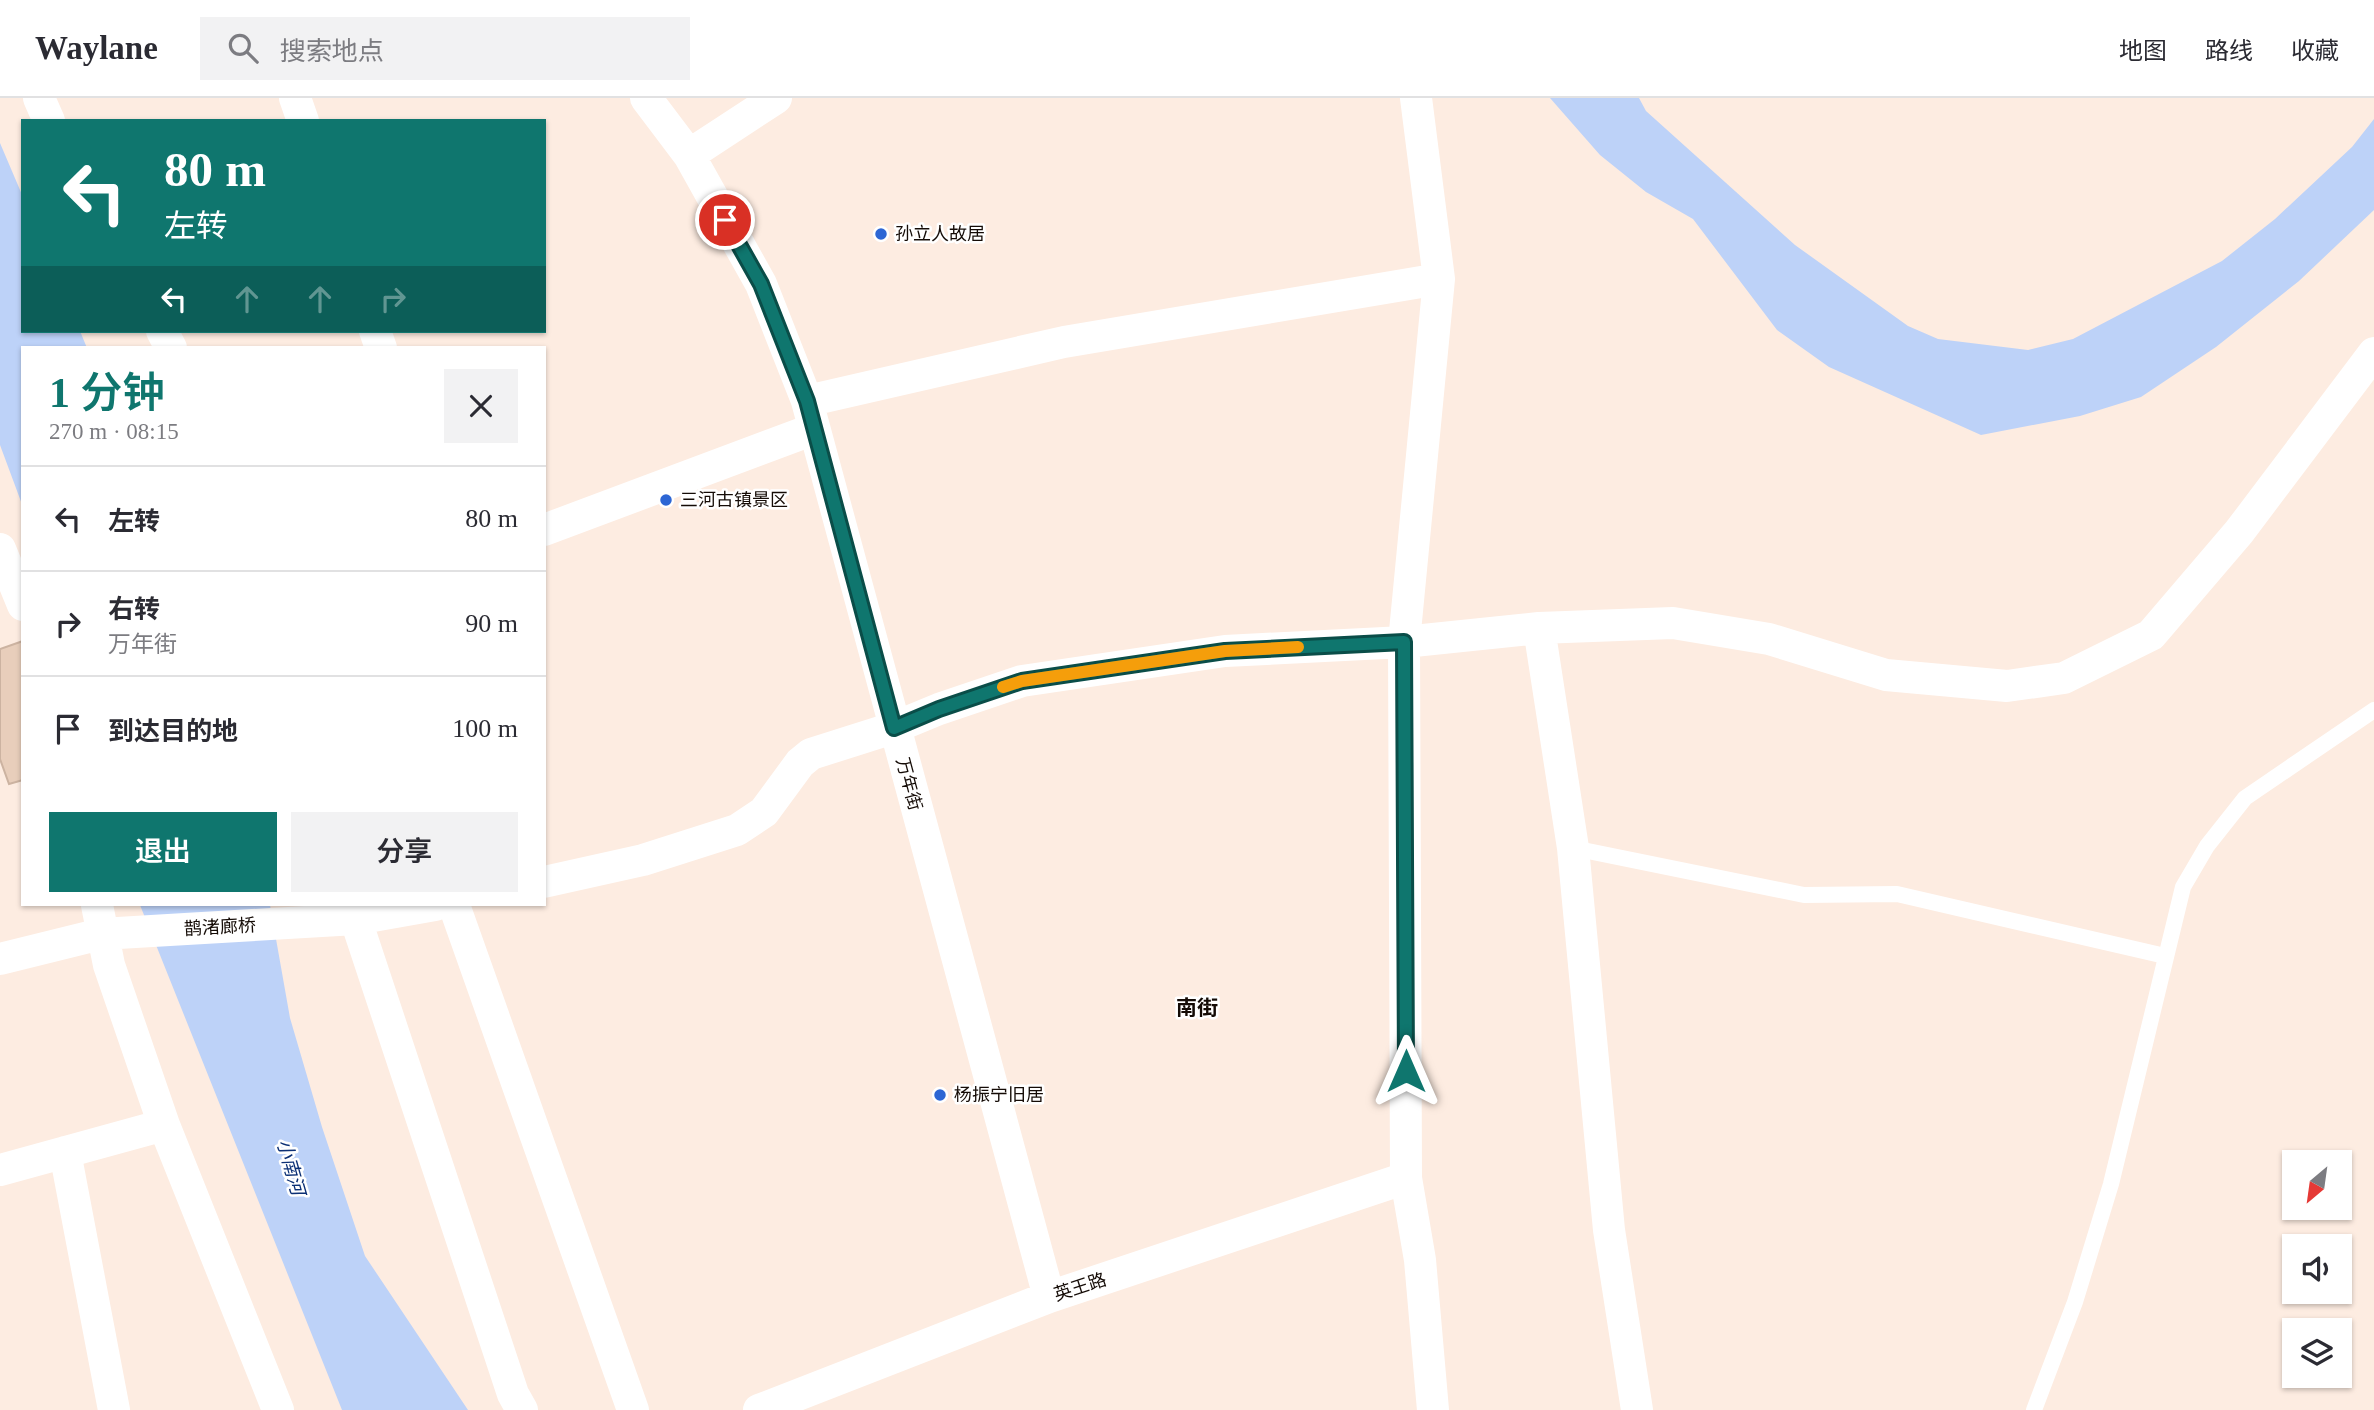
<!DOCTYPE html>
<html lang="zh">
<meta charset="utf-8">
<style>
:root{--surface:#fff;--page:#f2f2f3;--text:#2b2b33;--muted:#7c7c81;--line:#e1e1e2;--accent:#0f766e}
body{margin:0;font-family:"Times New Roman","Noto Sans SC",serif;background:var(--page);color:var(--text);height:100vh;display:flex;flex-direction:column;font-size:26px;white-space:nowrap}
*{box-sizing:border-box;margin:0}
p{font-size:23px;color:var(--muted)}
.icon{flex:none;width:38px;height:38px;fill:none;stroke:currentColor;stroke-width:2;stroke-linecap:round;stroke-linejoin:round}
.map{position:relative;flex:1;overflow:hidden}
.details{position:absolute;left:21px;top:248px;width:525px;height:560px;display:flex;flex-direction:column;background:var(--surface);border-radius:0px;box-shadow:0 2px 5px #0004}
.details>*{flex:none}
.top-card{position:absolute;left:21px;top:21px;width:525px;height:214px;border-radius:0px;box-shadow:0 2px 5px #0004;background:#0f766e;color:#fff;overflow:hidden}
.needle{width:46px;rotate:209deg}
.tools{position:absolute;left:2282px;top:1052px;display:grid;gap:14px}
.tools a{display:grid;place-items:center;width:70px;height:70px;border-radius:0px;background:var(--surface);box-shadow:0 2px 5px #0004;font-size:35px}
.pin{position:absolute;display:grid;place-items:center;width:60px;height:60px;color:#fff;margin:-30px;border:4px solid #fff;border-radius:50%;box-shadow:0 2px 7px #0007}
.me{position:absolute;width:77px;margin:-38px;rotate:0deg;stroke-linejoin:round;filter:drop-shadow(0 0 5px #0008)}
.turn{display:flex;align-items:center;gap:24px;height:147px;padding:0 28px;font-size:32px}
.turn .icon{width:91px;height:91px;stroke-width:2.5}
.turn b{display:block;font-size:49px;line-height:60px}
.lanes{display:flex;align-items:center;height:66px;padding:0 28px;background:#0003;justify-content:center;gap:35px;direction:ltr}
.lanes .off{opacity:.35}
.round{display:grid;place-items:center;flex:none;width:74px;height:74px;border-radius:0px;background:var(--page)}
.summary{display:flex;align-items:center;justify-content:space-between;height:119px;padding:0 28px}
h1{font-size:42px;font-weight:600;line-height:52px;color:var(--accent)}
.cta{display:flex;gap:14px;margin-top:auto;padding:14px 28px}
.cta a{flex:1;height:80px;border-radius:0px;background:var(--accent);color:#fff;font-size:28px;font-weight:600;line-height:80px;text-align:center}
.cta a+a{background:var(--page);color:var(--text)}
ul{padding:0;list-style:none}
li{display:flex;align-items:center;gap:21px;height:105px;padding:0 28px;border-top:2px solid var(--line)}
li div{flex:1}
li b{display:block;font-size:26px}
li em{font-style:normal}
header{display:flex;align-items:center;gap:42px;box-sizing:border-box;height:98px;padding:0 35px;background:var(--surface);border-bottom:2px solid var(--line)}
header strong{font-size:33px}
nav{display:flex;gap:38px;margin-inline-start:auto;font-size:24px}
.search{width:490px;height:63px;background:var(--page);display:flex;align-items:center;gap:18px;box-sizing:border-box;padding:0 24px;border-radius:0px;color:var(--muted);font-size:26px}
.map>svg:first-child{display:block}
.water{fill:#bdd2f8}
.building{fill:#e8cebb;stroke:#ccb3a1;stroke-width:2}
.lines{fill:none;stroke-linecap:round;stroke-linejoin:round}
.lane{stroke:#fff;stroke-width:16}
.street{stroke:#fff;stroke-width:32}
.route-casing{stroke:#0a4d48;stroke-width:18}
.route{stroke:#0f766e;stroke-width:12}
.slow{stroke:#f59e0b;stroke-width:12}
.poi-dot{fill:#2d66d4;stroke:#fff;stroke-width:2.5}
.labels{text-anchor:middle;dominant-baseline:central;stroke-width:5;stroke-linejoin:round;paint-order:stroke}
.poi-label{font-size:18px;fill:#140b06;stroke:#fff;text-anchor:start}
.street-label{font-size:18px;fill:#140b06;stroke:#fff}
.water-label{font-size:19px;font-style:italic;fill:#0c3075;stroke:#fff}
.quarter-label{font-size:21px;font-weight:bold;fill:#140b06;stroke:#fff}
</style>
<header>
<strong>Waylane</strong>
<div class="search"><svg class="icon" aria-label="search" viewBox="0 0 24 24"><circle cx="10" cy="10" r="6"/><path d="M15 15l6 6"/></svg>搜索地点</div>
<nav><a>地图</a><a>路线</a><a>收藏</a></nav>
</header>
<div class="map">
<svg width="2374" height="1312" viewBox="0 0 2374 1312">
<rect width="100%" height="100%" fill="#fdece1"/>
<path class="water" d="M1550 0H1639L1646 13 1795 147 1908 228 1938 241 2028 252 2073 241 2222 163 2275 121 2352 49 2374 21V112L2299 183 2216 249 2141 299 2080 318 1981 337 1829 269 1777 232 1693 121 1646 94 1600 57Z
M0 45 23 99V233H80L87 250H23V409L0 347Z
M140 807H270L290 920 322 1029 365 1158 468 1312H342Z"/>
<path class="building" d="M23 543V682L9 686 0 661V551Z"/>
<g class="lines">
<path class="lane" d="M1573 750 1804 797 1897 796 2165 858
M2034 1312 2075 1204 2111 1086 2183 789 2207 748 2245 700 2374 612"/>
<path class="street" d="M39 0 49 23
M295 0 303 23
M646 0 689 57 761 186 807 303 1049 1199
M1416 0 1439 181 1404 544 1406 1080 1420 1162 1433 1312
M689 57 776 0
M162 233 171 250
M375 233 381 250
M807 303 1064 244 1439 181
M544 432 814 331
M0 451 23 507
M1539 530 1573 750 1609 1132 1637 1312
M544 784 643 762 737 732 764 714 800 665 811 656 893 630 939 611 1022 583 1225 553 1404 544 1539 530 1673 525 1769 541 1886 577 2007 588 2064 580 2151 537 2239 434 2374 255
M97 807 109 867 164 1027 278 1312
M351 807 513 1296 522 1312
M454 807 633 1312
M0 861 101 836 356 821 435 807
M65 1054 114 1312
M0 1072 164 1027
M759 1312 1049 1199 1406 1080"/>
</g>
<g class="lines">
<g class="route-casing">
<path id="route" d="M725 122 761 186 807 303 894 630 939 611 1022 583 1225 553 1404 544 1406 973"/>
</g>
<use href="#route" class="route"/>
<path class="slow" d="M1003 589 1022 583 1225 553 1298 549"/>
</g>
<g class="poi-dot">
<circle cx="881" cy="136" r="7"/>
<circle cx="666" cy="402" r="7"/>
<circle cx="940" cy="997" r="7"/>
</g>
<g class="labels">
<g class="poi-label">
<text x="895" y="136">孙立人故居</text>
<text x="680" y="402">三河古镇景区</text>
<text x="954" y="997">杨振宁旧居</text>
</g>
<g class="street-label">
<text transform="translate(909 686) rotate(75)">万年街</text>
<text transform="translate(220 829) rotate(-3)">鹊渚廊桥</text>
<text transform="translate(1080 1189) rotate(-18)">英王路</text>
</g>
<g class="water-label">
<text transform="translate(291 1069) rotate(74)">小南河</text>
</g>
<g class="quarter-label">
<text x="1197" y="910">南街</text>
</g>
</g>
</svg>
<div class="tools">
<a><svg class="needle" viewBox="-14 -14 28 28"><path d="M0-13l5 13h-10z" fill="#e53935"/><path d="M0 13l5-13h-10z" fill="#7c7c81"/></svg></a>
<a><svg class="icon" aria-label="sound" viewBox="0 0 24 24"><path d="M4 9h4l5-4v14l-5-4H4zM17 9q2 3 0 6"/></svg></a>
<a><svg class="icon" aria-label="layers" viewBox="0 0 24 24"><path d="M12 4l9 5-9 5-9-5zM3 14l9 5 9-5"/></svg></a>
</div>
<div class="pin" style="left:725px;top:122px;background:#d93025"><svg class="icon" aria-label="arrive" viewBox="0 0 24 24"><path d="M6 21V4h12l-3 4 3 4H6"/></svg></div>
<svg class="me" style="left:1406px;top:973px" viewBox="-20 -20 40 40"><path d="M0-17L14 15 0 8-14 15z" fill="#0f766e" stroke="#fff" stroke-width="4"/></svg>
<div class="top-card">
<div class="turn"><svg class="icon" aria-label="left" viewBox="0 0 24 24"><path d="M17 20v-9H6M10 6l-5 5 5 5"/></svg><div><b>80 m</b>左转</div></div>
<div class="lanes"><svg class="icon" aria-label="left" viewBox="0 0 24 24"><path d="M17 20v-9H6M10 6l-5 5 5 5"/></svg><svg class="icon off" aria-label="ahead" viewBox="0 0 24 24"><path d="M12 20V5M6 11l6-6 6 6"/></svg><svg class="icon off" aria-label="ahead" viewBox="0 0 24 24"><path d="M12 20V5M6 11l6-6 6 6"/></svg><svg class="icon off" aria-label="right" viewBox="0 0 24 24"><path d="M7 20v-9h11M14 6l5 5-5 5"/></svg></div>
</div>
<section class="details">
<div class="summary"><div><h1>1 分钟</h1><p>270 m · 08:15</p></div><a class="round"><svg class="icon" aria-label="close" viewBox="0 0 24 24"><path d="M6 6l12 12M18 6L6 18"/></svg></a></div>
<ul>
<li><svg class="icon" aria-label="left" viewBox="0 0 24 24"><path d="M17 20v-9H6M10 6l-5 5 5 5"/></svg><div><b>左转</b></div><em>80 m</em></li>
<li><svg class="icon" aria-label="right" viewBox="0 0 24 24"><path d="M7 20v-9h11M14 6l5 5-5 5"/></svg><div><b>右转</b><p>万年街</p></div><em>90 m</em></li>
<li><svg class="icon" aria-label="arrive" viewBox="0 0 24 24"><path d="M6 21V4h12l-3 4 3 4H6"/></svg><div><b>到达目的地</b></div><em>100 m</em></li>
</ul>
<div class="cta"><a>退出</a><a>分享</a></div>
</section>
</div>
